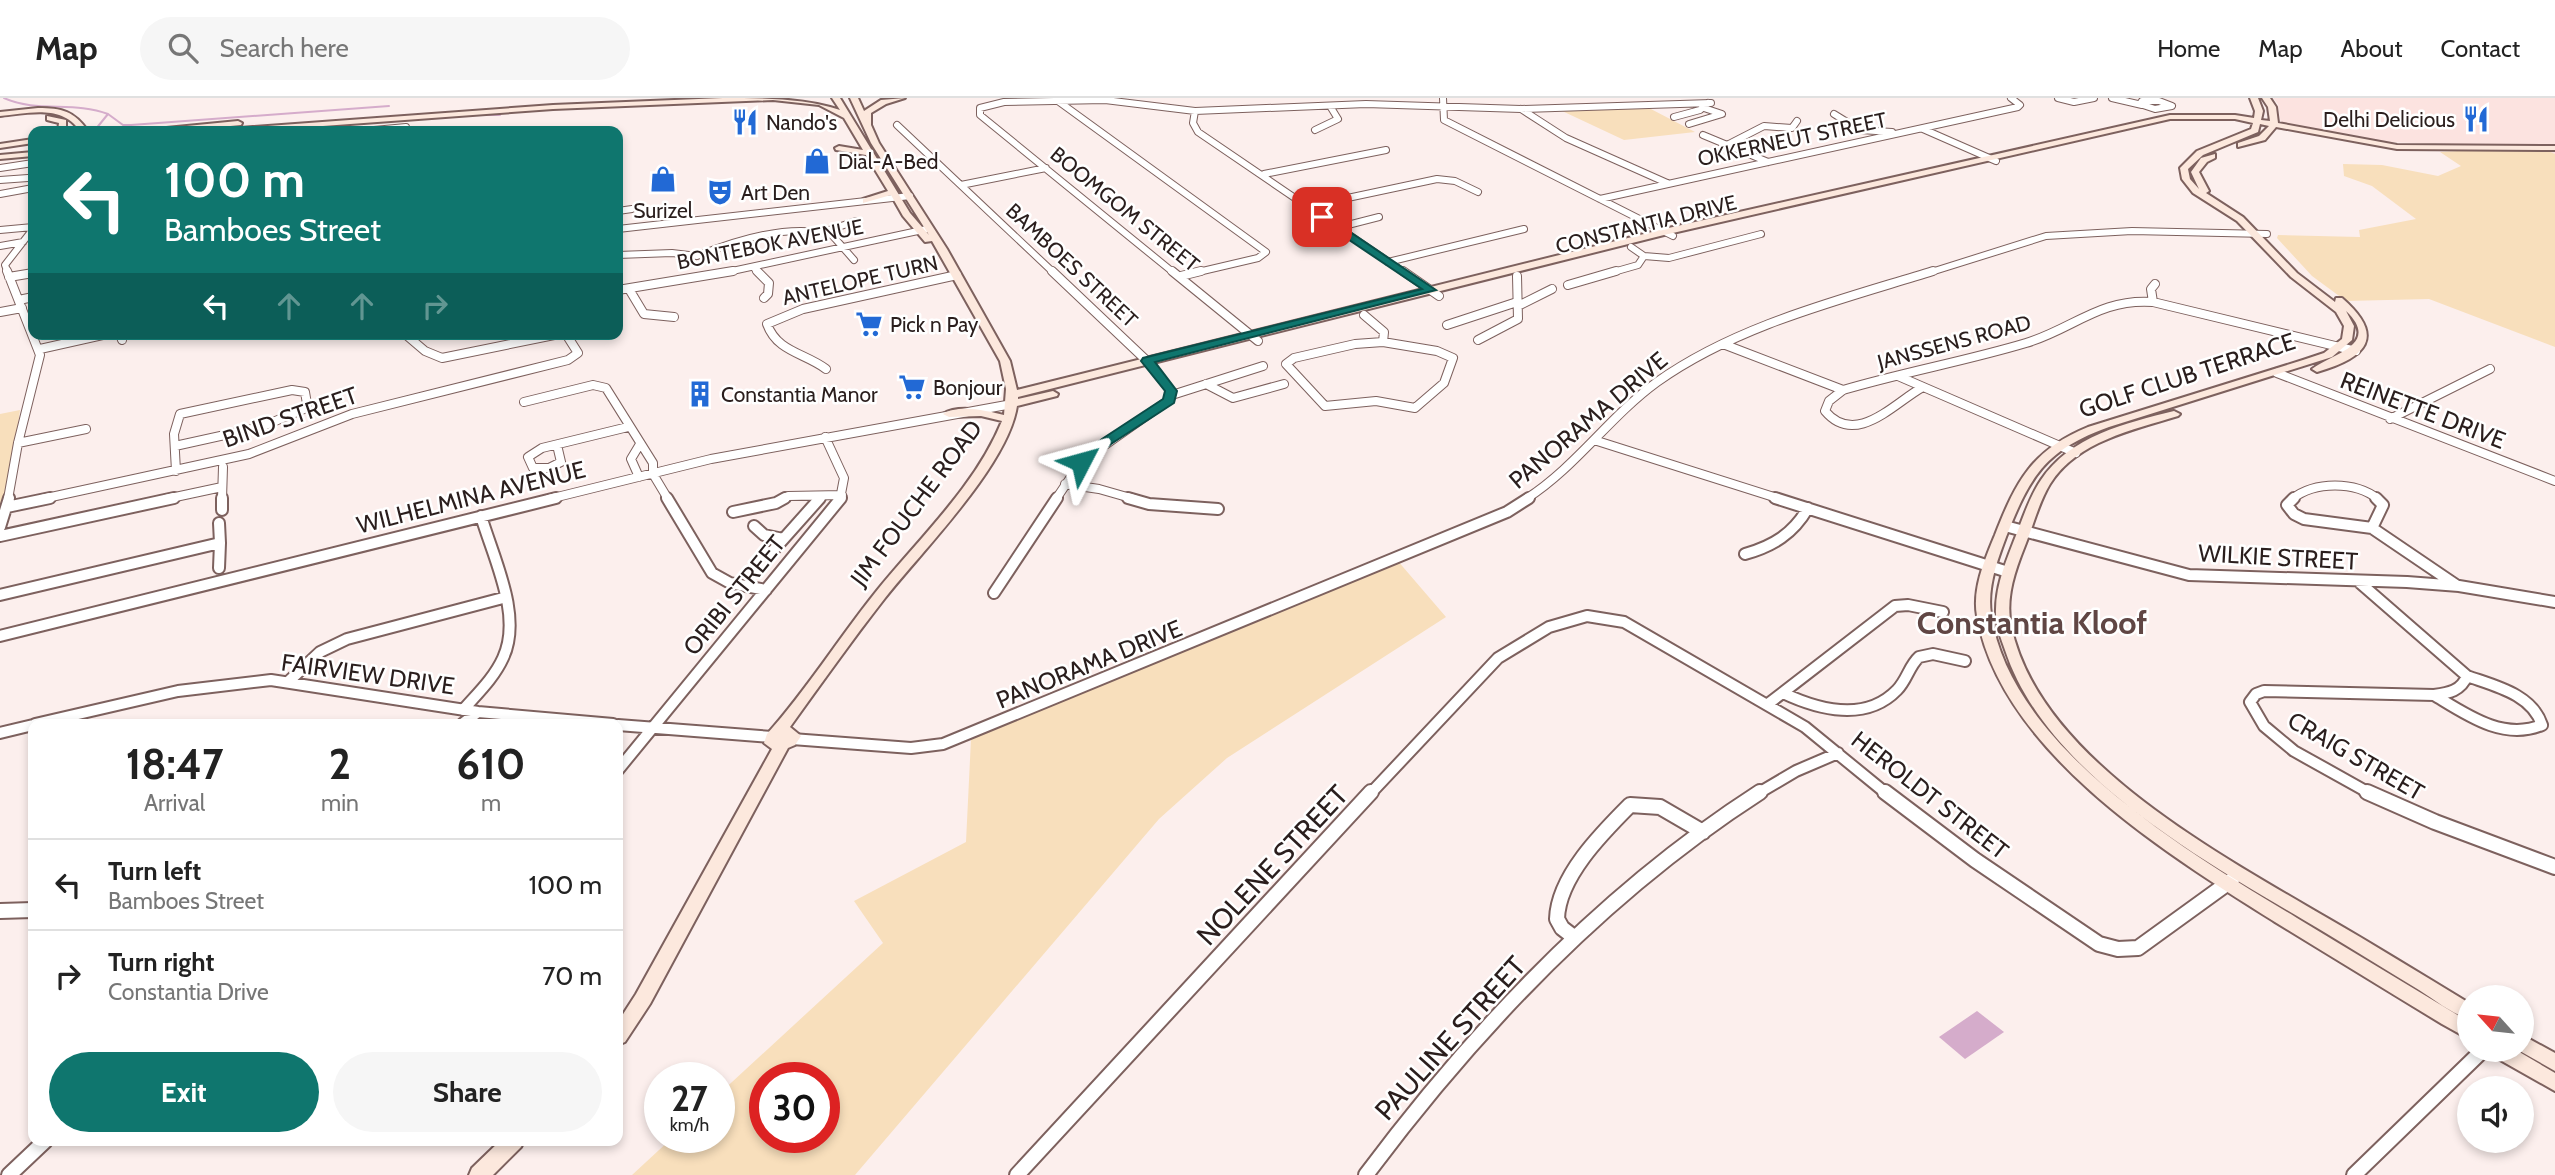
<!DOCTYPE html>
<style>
:root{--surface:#fff;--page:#f6f6f6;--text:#222;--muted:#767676;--line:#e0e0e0;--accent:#0f766e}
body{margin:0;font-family:Cabin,sans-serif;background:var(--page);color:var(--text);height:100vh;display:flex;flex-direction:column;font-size:26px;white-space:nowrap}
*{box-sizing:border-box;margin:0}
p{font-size:23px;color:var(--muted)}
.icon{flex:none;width:38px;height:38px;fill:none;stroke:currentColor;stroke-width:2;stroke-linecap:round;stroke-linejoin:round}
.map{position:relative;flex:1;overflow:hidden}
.details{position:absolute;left:28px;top:621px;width:595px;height:427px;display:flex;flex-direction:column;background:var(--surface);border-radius:14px;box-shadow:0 4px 10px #0003}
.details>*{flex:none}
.banner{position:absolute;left:28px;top:28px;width:595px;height:214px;border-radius:14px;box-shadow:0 4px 10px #0003;background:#0f766e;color:#fff;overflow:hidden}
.needle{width:46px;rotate:297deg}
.tools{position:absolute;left:2457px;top:887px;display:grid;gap:14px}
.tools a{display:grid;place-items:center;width:77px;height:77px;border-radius:50%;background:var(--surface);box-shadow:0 4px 10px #0003;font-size:35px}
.speed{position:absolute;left:644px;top:964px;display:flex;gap:14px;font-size:35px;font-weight:700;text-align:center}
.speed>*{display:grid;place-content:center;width:91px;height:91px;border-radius:50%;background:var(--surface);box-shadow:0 4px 10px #0003;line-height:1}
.speed small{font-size:18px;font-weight:400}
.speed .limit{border:10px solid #d22;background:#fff;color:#111}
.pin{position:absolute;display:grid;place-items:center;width:60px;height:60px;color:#fff;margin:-30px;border-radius:14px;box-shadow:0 4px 10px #0006}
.me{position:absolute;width:77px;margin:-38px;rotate:51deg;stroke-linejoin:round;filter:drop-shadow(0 0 5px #0008)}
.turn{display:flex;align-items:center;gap:24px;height:147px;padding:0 21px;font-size:32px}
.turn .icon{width:91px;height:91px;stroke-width:2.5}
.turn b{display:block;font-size:49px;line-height:60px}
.lanes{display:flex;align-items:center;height:66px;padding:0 21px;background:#0003;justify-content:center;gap:35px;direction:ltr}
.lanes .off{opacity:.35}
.eta{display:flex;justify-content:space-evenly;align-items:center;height:119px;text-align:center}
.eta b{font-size:42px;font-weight:800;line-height:49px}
.button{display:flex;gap:14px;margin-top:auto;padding:14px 21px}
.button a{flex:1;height:80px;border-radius:42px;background:var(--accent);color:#fff;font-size:28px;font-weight:800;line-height:80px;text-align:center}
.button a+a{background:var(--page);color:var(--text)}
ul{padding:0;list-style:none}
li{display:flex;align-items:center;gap:21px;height:91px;padding:0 21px;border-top:2px solid var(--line)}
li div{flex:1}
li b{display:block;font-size:26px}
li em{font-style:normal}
header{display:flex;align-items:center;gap:42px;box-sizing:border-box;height:98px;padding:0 35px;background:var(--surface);border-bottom:2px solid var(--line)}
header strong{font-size:33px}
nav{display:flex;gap:38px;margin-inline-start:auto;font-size:24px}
.search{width:490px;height:63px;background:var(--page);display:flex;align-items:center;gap:18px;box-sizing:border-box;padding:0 24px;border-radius:38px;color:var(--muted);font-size:26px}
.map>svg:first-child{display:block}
.built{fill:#fce3e0}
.green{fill:#f8dfbc;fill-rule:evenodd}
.water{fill:#d5accb}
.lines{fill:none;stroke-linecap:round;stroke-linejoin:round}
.stream{stroke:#d5accb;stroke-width:2}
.street-far3-casing{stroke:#7d615e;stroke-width:8}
.street-far2-casing{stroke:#7d615e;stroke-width:10}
.street-far1-casing{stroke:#7d615e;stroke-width:14}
.street-casing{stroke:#7d615e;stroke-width:18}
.secondary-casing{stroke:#7d615e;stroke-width:4}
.street-far3{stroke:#fff;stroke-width:6}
.street-far2{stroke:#fff;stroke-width:8}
.street-far1{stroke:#fff;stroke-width:10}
.street{stroke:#fff;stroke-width:14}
.secondary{fill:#fce8dd;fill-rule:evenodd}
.route{fill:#0f766e;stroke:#0a4d48;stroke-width:2}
.labels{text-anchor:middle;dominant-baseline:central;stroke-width:5;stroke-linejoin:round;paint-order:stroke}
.far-poi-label{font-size:21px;fill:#2a1e1d;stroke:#fff;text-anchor:start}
.far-street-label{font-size:21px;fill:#2a1e1d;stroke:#fff}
.street-label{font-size:24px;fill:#2a1e1d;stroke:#fff}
.near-street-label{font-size:28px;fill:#2a1e1d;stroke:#fff}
.district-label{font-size:32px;font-weight:bold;fill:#604644;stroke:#fff}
</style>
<header>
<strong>Map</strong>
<div class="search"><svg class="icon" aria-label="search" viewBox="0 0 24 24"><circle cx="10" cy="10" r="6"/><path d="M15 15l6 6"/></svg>Search here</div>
<nav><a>Home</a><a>Map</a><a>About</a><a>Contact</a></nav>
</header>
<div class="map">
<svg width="2555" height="1077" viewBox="0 0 2555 1077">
<rect width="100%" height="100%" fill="#fcefed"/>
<path class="built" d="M2273 0H2555V56L2535 49 2388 44 2334 39 2281 26 2278 6Z"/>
<path class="green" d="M1649 10 1695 34 1624 42 1560 12Z
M2490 51 2546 52 2555 56V249L2429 201 2346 203 2312 178 2277 140 2278 137 2360 139 2359 132 2416 121 2372 88 2344 78 2343 66 2382 67 2438 78 2461 68 2440 54Z
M20 312 7 409 0 428V316Z
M1397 462 1446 519 1227 660 1159 721 855 1077H632L672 1040H719V996L883 845 854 803 966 744 971 641ZM765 980H824V1040H765Z"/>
<path class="water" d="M1977 913 2004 934 1965 961 1939 939Z"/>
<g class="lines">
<path class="stream" d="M4 0C37 15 74 3 108 16L95 32
M108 16 123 27H131L389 8
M483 17H500"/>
<g class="street-far3-casing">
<path id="street-far3" d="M1443 0 1444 22 1673 138
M2058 0 2074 4 2094 0
M2112 0 2142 7
M1058 3 1266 154 1258 160 1194 175
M2142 3H2159L2172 8 2155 11 2140 6Z
M1521 11 1566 40 1667 85
M1195 13 1193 25 1198 34 1405 175
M1834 16 1860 32 1892 34
M1674 19 1700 12 1708 5
M1689 26 1722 16 1704 10
M897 27 1054 175
M1923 31 1996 63
M374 32 406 29
M1315 32 1338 21 1330 8
M1703 37 1768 64
M1727 47 1764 28 1792 30 1797 23
M0 70 33 65
M1264 76 1386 52
M0 82 28 80
M961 87 1046 70
M0 96 33 90
M1600 101 2018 9 2020 7 2011 0
M1310 108 1437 81 1455 83 1478 94
M618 113 632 111
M1336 130 1379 119
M618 131 910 98
M0 132 33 129
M823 134 856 123
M0 148 23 144
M618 157 672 155 697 158
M697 158C736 142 790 125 832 137L854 162
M1644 158 1669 160 1761 136
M1388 164 1524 131
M754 170 759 175
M8 175 5 167 33 131
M723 175 927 131
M1174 175 980 17V10L1004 4 1105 2 1195 13 1366 6 1521 11 1711 5
M1610 175 1638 167 1644 158 1631 149
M1928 175 2046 138 2132 133 2267 136"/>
</g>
<g class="street-far2-casing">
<path id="street-far2" d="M7 173 40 257 18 345 8 401
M757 173 769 185 768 196 764 200
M1052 173 1147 263 1171 293 1169 302 1081 364 1056 401
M1172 173 1258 243
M1403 173 1439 198
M1181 178 1201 173
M9 179 33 175
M1568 187 1616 173
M629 191 644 216 674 219
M618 192 733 173
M19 202 33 199
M2153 204 2151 191 2155 186
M1518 208 1552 191
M0 214 22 210
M1364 217 1384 234 1383 244
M1447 227 1517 204
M120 236 122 242
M405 236 425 253 442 260 559 236
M1478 242 1518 221 1517 178
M1383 244 1437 253 1453 260 1444 285 1415 310 1376 303 1325 308 1286 266 1294 260 1355 246Z
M1723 246 1843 292
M40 251 107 236
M826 271C805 255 777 254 767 226L803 211 957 177
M2277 275 2555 383
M1898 278 2076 355
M1206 286 1233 300 1284 286
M1923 289C1895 304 1856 350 1825 313L1829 303 1843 292C1904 274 1966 263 2026 245 2073 231 2100 200 2153 204L2356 253
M1172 297 1263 268
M524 304 593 287 606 290 653 365V376L668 401
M2390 321 2490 271
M825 339 844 380 840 401
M1594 342 1780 401
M18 345 86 331
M557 347 561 364 549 370H533L528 359 542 350 628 329
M175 348 261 329 304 311 307 306 305 294 292 292 180 316 174 336 176 373
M639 379 631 361 640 346
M1065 386 1099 391 1134 401
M42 401 249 356 352 316 568 262 578 255 566 236
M166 401 222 389
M222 401 223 369
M549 401 711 361 1012 306
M782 401 788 398 842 397
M818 401 821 398
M1526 401C1576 369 1609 319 1657 284 1737 227 1840 202 1933 173
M2292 401C2315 383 2355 383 2378 401"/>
</g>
<g class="street-far1-casing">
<path id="street-far1" d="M667 400 712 475 730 485 766 492
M1128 400 1149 406 1218 411
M1775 400 2008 474
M2294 400 2287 407 2294 416 2304 421 2372 430
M7 409 50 400
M222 412V400
M733 414 776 405 785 400
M754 428 764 437 783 441
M2005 428 2189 477 2407 484 2459 488 2555 504
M0 429 9 400
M2372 430 2456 487
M2372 430 2383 407 2376 400
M0 438 174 400
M771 455 820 400
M1745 456C1773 448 1793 436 1808 410
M219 470 220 445
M2359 484 2467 578C2461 593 2449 595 2434 597L2264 593 2256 596 2250 604 2264 628 2294 653 2371 696
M994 495 1057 400
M0 497 220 445 219 425
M0 538 556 400
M289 583 320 554 347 541 503 500
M1783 595C1819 612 1866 624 1897 592 1907 582 1909 568 1919 559L1933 556 1965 563
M2434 597C2467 617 2503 643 2542 627 2532 596 2495 588 2467 578
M1768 606 1895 508 1908 507 1943 514
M463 612C477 596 494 580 503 560 523 518 493 459 481 418
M35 626 178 593 271 582 478 614 613 626
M462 626 478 614
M618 627 772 639
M0 635 33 627
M792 641 911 650 943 646 1507 414 1529 400
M618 672 841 400
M1370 696 1498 560 1549 529 1587 518 1624 524 1805 629 1887 696
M1757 696 1796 673 1838 655"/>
</g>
<g class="street-casing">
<path id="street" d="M1885 694 1975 762 2099 846 2118 851 2138 850 2232 782
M2367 694 2435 724 2555 769
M0 813 33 812
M1575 840 1562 830 1557 821C1558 779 1602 735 1630 707L1660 709 1703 734
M9 1077 45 1043
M1017 1077 1371 694
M1366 1077C1475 931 1606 793 1760 694
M2354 1077 2483 952"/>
</g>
<g class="secondary-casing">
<path id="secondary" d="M723 0C761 0 805 0 840 12L832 0H840L910 115 929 137 871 45 850 0H858L864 13 881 2 905 0 886 6 871 15V27L879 45 947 151 1010 263 1017 292 1664 131 2170 17H2235L2254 20 2255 13 2250 0H2258L2263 13 2261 22 2270 23 2268 9 2262 0H2270L2276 9 2278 25 2397 47 2555 48V52L2397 51 2276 29 2265 42 2238 49V45L2259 38 2269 28 2260 26 2258 34 2203 57 2188 71 2190 81 2199 91 2191 74 2201 60 2215 56V60L2207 64 2199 74 2209 93 2206 95 2243 119 2297 175 2335 204 2336 200H2342C2387 239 2366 260 2317 274L2312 271C2331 256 2382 247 2346 213L2354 228 2352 242 2332 259 2109 329C2045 352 2030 378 2006 439 1997 463 1987 490 1991 516 2010 650 2191 756 2297 820 2354 855 2412 889 2469 924V941L2442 926C2386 892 2330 858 2275 824 2167 756 2001 654 1977 518 1972 491 1985 461 1995 437 2016 383 2032 352 2088 329L2303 262 2324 255 2342 241 2344 228 2336 214 2291 179 2237 123 2193 95 2182 81 2180 70 2197 53 2251 31 2253 25 2235 21H2170L1664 137 1018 299V301L1053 293 1058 296 1057 298 1017 308C1008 367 923 452 885 500 852 542 821 586 790 629L801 638 795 647 788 650 650 906 625 944 618 947V924L636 896 772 651 764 645 767 636C806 593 838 541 875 495 919 440 975 389 1002 323L981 318 949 319 943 316C959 306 987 313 1004 317L1006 291 1000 263 932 143 925 144 903 118 891 97 863 105V101L888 93 866 57 836 52 835 50 839 48 863 52 844 20 819 7 773 2 553 11 255 33H223L227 31 553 7Z
M38 10C62 10 74 13 88 33H80C62 6 28 15 0 18V14Z
M47 18 66 22V33H58L59 25 47 22Z
M238 23 242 25 241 27 177 33H152L156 31Z
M33 41V45L0 50V46Z
M33 54V58L0 61V57Z
M2174 313 2180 316 2178 318C2133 332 2077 343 2050 386 2039 404 2034 425 2026 445 2016 470 2005 499 2011 527 2037 659 2217 755 2324 818 2373 846 2421 876 2469 905V921C2452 916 2435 902 2419 892 2387 873 2356 853 2324 834 2215 769 2047 680 2005 552 2001 540 1996 529 1996 516 1995 487 2007 461 2017 435 2024 417 2030 398 2041 382 2070 338 2126 325 2174 313Z
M2522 937 2555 955V973L2518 952H2522Z
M2490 952H2516L2555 975V993L2493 958Z
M500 1043H524L521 1049 493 1077H469L472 1070Z"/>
</g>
<use href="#street-far3" class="street-far3"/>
<use href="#street-far2" class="street-far2"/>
<use href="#street-far1" class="street-far1"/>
<use href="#street" class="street"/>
<use href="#secondary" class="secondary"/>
</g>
<path class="route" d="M1318 117H1325L1436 192 1155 264 1177 293 1174 305 1111 346 1086 367H1077V361L1102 341 1163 301 1165 293 1141 263 1143 260 1422 191 1318 121Z"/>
<defs>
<g id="restaurant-bare" transform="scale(2.1)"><path d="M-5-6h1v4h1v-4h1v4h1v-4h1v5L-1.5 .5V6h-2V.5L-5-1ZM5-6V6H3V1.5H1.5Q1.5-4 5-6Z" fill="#2269d5" stroke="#fff" stroke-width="2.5" paint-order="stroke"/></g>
<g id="shop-bare" transform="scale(2.1)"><path d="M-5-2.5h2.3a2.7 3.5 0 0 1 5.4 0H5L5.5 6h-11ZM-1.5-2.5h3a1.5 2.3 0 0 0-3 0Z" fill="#2269d5" stroke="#fff" stroke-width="2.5" paint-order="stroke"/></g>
<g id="theatre-bare" transform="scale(2.1)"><path d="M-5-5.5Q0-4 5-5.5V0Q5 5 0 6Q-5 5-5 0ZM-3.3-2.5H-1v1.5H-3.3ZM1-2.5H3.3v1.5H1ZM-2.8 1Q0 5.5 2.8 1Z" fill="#2269d5" stroke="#fff" stroke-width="2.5" paint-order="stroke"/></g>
<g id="supermarket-bare" transform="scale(2.1)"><path d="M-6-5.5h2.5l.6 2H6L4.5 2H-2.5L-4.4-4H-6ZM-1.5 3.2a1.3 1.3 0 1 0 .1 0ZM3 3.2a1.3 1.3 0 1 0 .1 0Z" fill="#2269d5" stroke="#fff" stroke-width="2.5" paint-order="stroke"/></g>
<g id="building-bare" transform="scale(2.1)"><path d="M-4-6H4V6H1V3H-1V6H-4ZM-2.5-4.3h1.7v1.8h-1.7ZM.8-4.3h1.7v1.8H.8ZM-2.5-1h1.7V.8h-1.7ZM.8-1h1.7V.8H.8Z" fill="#2269d5" stroke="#fff" stroke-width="2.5" paint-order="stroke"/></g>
</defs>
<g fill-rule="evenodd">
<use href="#restaurant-bare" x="2476" y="21"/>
<use href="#restaurant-bare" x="745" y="24"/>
<use href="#shop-bare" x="817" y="63"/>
<use href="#shop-bare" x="663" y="81"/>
<use href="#theatre-bare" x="720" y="94"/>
<use href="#supermarket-bare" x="869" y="226"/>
<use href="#supermarket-bare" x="912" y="289"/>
<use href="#building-bare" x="700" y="296"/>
</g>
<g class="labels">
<g class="far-poi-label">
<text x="2455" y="21" text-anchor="end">Delhi Delicious</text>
<text x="766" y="24">Nando's</text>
<text x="838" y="63">Dial-A-Bed</text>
<text x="741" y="94">Art Den</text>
<text x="663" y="112" text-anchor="middle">Surizel</text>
<text x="890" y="226">Pick n Pay</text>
<text x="933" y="289">Bonjour</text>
<text x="721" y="296">Constantia Manor</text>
</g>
<g class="far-street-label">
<text transform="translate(1792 41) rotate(-12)">OKKERNEUT STREET</text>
<text transform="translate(1125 111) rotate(39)">BOOMGOM STREET</text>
<text transform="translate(1646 126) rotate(-14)">CONSTANTIA DRIVE</text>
<text transform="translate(770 146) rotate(-11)">BONTEBOK AVENUE</text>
<text transform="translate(1072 167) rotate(43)">BAMBOES STREET</text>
<text transform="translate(860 182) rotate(-13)">ANTELOPE TURN</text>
<text transform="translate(1954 244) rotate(-15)">JANSSENS ROAD</text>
</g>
<g class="street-label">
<text transform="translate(2187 277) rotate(-18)">GOLF CLUB TERRACE</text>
<text transform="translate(2423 312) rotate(21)">REINETTE DRIVE</text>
<text transform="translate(290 319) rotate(-19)">BIND STREET</text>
<text transform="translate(1588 322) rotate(-40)">PANORAMA DRIVE</text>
<text transform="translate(471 399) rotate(-14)">WILHELMINA AVENUE</text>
<text transform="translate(916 405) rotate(-53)">JIM FOUCHE ROAD</text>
<text transform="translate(2278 459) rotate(3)">WILKIE STREET</text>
<text transform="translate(734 497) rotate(-51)">ORIBI STREET</text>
<text transform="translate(1089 566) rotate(-22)">PANORAMA DRIVE</text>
<text transform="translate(368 576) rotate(8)">FAIRVIEW DRIVE</text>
<text transform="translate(2356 658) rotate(30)">CRAIG STREET</text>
<text transform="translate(1930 697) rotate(38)">HEROLDT STREET</text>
</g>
<g class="near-street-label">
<text transform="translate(1272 767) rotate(-47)">NOLENE STREET</text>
<text transform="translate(1450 940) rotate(-48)">PAULINE STREET</text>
</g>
<g class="district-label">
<text x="2032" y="524">Constantia Kloof</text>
</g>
</g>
</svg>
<div class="tools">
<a><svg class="needle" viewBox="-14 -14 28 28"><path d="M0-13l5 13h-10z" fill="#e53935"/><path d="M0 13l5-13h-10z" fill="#767676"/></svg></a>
<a><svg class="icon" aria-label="sound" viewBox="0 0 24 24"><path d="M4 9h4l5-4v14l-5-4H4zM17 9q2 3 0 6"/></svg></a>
</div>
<div class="speed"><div>27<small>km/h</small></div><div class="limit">30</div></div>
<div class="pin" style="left:1322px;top:119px;background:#d93025"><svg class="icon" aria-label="arrive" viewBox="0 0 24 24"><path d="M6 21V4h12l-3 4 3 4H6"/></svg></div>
<svg class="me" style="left:1081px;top:364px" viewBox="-20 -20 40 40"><path d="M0-17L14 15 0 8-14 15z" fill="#0f766e" stroke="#fff" stroke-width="4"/></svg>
<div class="banner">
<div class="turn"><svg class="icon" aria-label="left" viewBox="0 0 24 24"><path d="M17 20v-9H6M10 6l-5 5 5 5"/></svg><div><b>100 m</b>Bamboes Street</div></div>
<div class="lanes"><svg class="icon" aria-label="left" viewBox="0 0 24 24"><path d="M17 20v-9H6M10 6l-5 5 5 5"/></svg><svg class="icon off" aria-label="ahead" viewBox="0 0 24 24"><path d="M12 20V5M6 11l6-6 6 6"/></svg><svg class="icon off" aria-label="ahead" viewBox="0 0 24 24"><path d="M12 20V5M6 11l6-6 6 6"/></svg><svg class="icon off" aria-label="right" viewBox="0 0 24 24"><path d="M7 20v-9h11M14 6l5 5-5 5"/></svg></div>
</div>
<section class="details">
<div class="eta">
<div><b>18:47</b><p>Arrival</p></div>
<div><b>2</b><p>min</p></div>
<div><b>610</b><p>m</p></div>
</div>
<ul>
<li><svg class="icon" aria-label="left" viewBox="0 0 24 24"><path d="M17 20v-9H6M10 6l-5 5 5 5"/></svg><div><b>Turn left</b><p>Bamboes Street</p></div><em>100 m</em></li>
<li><svg class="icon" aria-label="right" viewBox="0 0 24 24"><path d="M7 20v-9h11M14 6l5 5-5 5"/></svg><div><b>Turn right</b><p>Constantia Drive</p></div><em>70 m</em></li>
</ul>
<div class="button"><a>Exit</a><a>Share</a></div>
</section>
</div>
